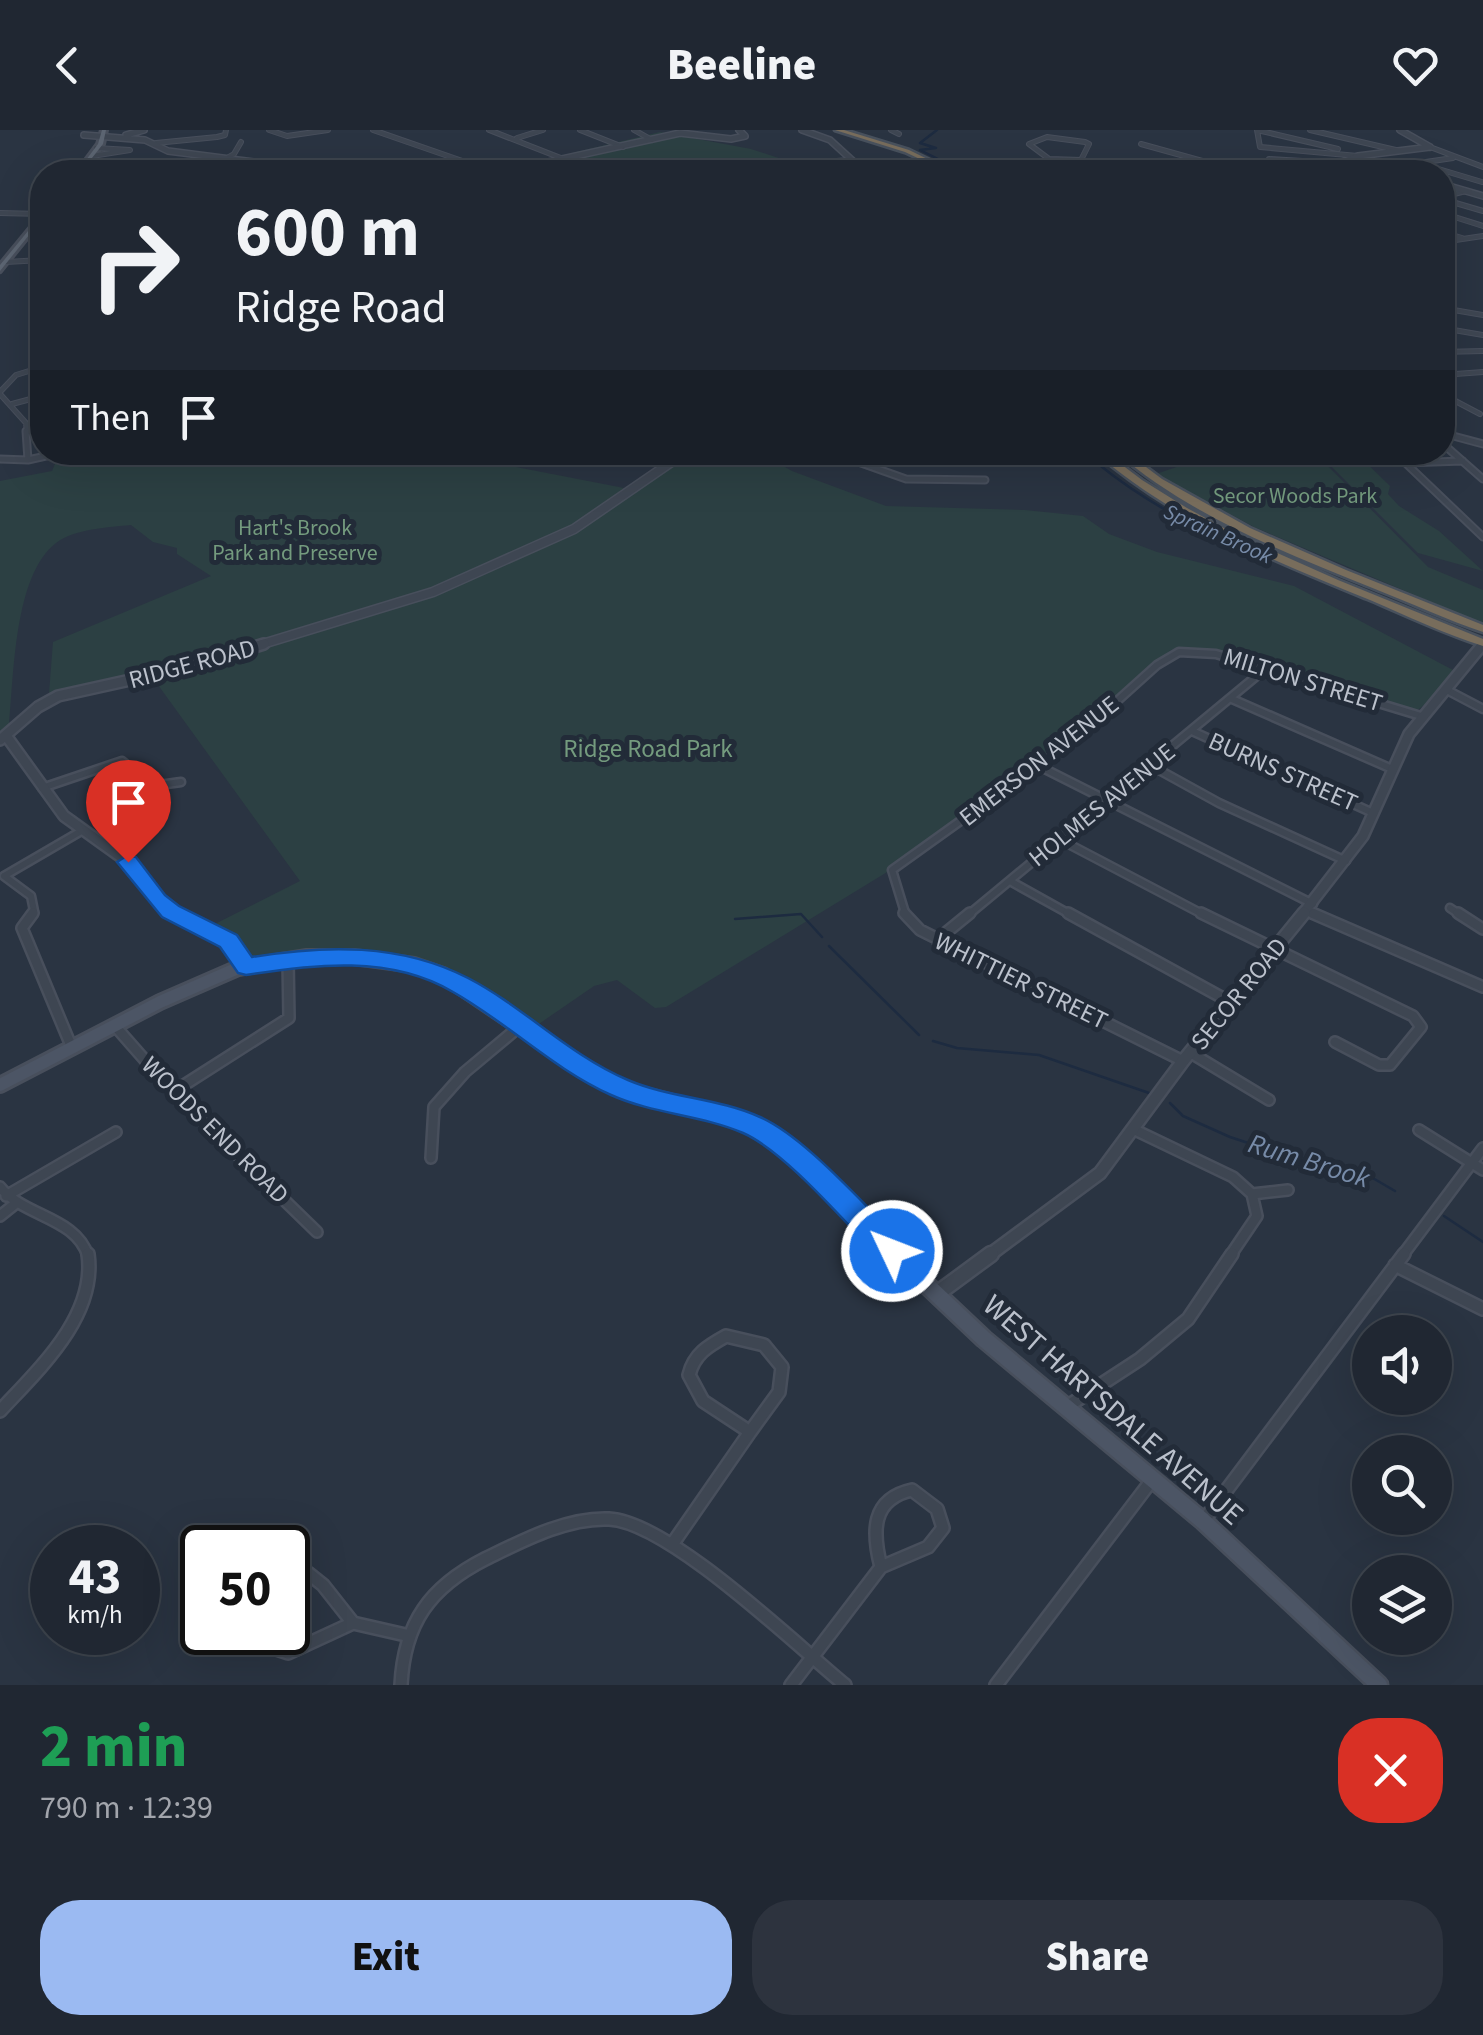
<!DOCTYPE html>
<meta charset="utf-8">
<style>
:root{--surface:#202732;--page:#2d333e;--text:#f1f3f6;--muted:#a2a5ac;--line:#3d444d;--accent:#9bbaf2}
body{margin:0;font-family:"Source Sans 3",sans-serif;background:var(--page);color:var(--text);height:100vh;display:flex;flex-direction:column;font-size:38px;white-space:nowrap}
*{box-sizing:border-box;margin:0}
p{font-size:32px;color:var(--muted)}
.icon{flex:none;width:55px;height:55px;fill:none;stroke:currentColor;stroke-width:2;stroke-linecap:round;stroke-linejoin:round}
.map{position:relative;height:1555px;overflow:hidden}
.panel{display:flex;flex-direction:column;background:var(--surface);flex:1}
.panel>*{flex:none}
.guide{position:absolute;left:30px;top:30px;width:1425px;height:305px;border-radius:40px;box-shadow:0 10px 40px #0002,0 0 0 2px var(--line);background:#202732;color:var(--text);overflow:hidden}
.fabs{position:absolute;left:1352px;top:1185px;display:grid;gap:20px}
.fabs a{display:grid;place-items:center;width:100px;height:100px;border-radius:50%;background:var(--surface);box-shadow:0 10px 40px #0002,0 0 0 2px var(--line);font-size:50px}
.speed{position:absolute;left:30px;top:1395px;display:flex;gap:20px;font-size:50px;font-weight:700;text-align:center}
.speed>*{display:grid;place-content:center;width:130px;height:130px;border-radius:50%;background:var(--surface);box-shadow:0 10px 40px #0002,0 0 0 2px var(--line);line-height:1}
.speed small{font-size:25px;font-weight:400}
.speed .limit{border:5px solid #111;border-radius:15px;background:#fff;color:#111}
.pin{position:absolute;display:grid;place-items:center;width:85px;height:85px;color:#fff;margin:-102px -42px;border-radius:50% 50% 50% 0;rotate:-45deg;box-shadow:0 0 10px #0007}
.pin .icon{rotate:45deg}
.me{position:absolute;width:110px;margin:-55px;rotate:313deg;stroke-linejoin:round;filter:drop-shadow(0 0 8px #0008)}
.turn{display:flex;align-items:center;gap:35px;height:210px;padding:0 40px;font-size:45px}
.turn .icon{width:130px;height:130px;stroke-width:2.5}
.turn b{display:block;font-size:70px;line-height:85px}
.then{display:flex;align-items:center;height:95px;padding:0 40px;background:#0003;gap:20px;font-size:38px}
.round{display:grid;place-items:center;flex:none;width:105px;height:105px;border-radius:40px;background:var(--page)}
.overview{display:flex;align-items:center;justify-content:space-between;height:170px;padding:0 40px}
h1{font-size:60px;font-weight:800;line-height:75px;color:#1e9e55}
.primary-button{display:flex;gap:20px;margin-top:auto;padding:20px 40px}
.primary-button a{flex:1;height:115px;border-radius:40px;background:var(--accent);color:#111;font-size:40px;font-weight:800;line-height:115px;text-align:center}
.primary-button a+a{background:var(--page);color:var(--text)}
header{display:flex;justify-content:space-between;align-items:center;height:130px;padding:0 40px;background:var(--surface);font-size:45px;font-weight:800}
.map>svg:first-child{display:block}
.green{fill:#2c4043}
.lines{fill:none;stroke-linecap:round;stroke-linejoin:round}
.stream{stroke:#1d2b40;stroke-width:2.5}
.minor-far4-casing{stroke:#484f5c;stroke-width:6}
.minor-far3-casing{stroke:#484f5c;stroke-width:9}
.minor-far2-casing{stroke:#484f5c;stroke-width:11}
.minor-far1-casing{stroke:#484f5c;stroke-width:14}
.minor-casing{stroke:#484f5c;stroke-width:16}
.tertiary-far4-casing{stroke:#484f5c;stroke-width:8}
.tertiary-far3-casing{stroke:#484f5c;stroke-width:11}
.tertiary-far2-casing{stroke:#484f5c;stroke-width:14}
.tertiary-far1-casing{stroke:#484f5c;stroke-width:16}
.tertiary-casing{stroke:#484f5c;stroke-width:19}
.secondary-far1-casing{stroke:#484f5c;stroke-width:18}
.secondary-casing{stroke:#484f5c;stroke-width:21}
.primary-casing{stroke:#484f5c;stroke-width:6}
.motorway-casing{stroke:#48515d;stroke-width:5}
.minor-far4{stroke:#3e4652;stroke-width:4}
.minor-far3{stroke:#3e4652;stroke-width:5}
.minor-far2{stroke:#3e4652;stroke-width:6}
.minor-far1{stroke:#3e4652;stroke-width:9}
.minor{stroke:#3e4652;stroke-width:11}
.tertiary-far4{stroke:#3e4652;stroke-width:5}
.tertiary-far3{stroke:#3e4652;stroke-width:8}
.tertiary-far2{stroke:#3e4652;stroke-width:9}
.tertiary-far1{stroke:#3e4652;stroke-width:11}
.tertiary{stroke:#3e4652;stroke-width:14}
.secondary-far1{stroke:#4c5565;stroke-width:12}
.secondary{stroke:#4c5565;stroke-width:16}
.primary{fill:#5c6572;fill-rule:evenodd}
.motorway{fill:#786d5c;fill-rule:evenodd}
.route{fill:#1a73e8;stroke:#114b97;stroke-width:2.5}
.labels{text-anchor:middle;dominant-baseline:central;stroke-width:10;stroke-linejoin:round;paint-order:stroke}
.far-park-label{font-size:22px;fill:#749b7e;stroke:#222b38}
.far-water-label{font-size:22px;font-style:italic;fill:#778ba8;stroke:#222b38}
.street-label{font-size:25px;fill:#bbc1cc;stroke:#222b38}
.park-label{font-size:25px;fill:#749b7e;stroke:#222b38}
.water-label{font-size:28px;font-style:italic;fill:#778ba8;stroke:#222b38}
.near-street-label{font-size:30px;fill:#bbc1cc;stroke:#222b38}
</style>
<header><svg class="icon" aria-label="back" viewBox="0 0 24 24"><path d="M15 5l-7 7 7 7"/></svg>Beeline<svg class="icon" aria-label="heart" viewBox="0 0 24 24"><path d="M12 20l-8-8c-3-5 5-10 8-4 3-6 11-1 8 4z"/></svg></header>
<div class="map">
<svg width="1483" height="1555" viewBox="0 0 1483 1555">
<rect width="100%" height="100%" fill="#2a3442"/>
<path class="green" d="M660 2 751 19 821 42H455L547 29Z
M692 322 760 323 792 341 886 376 1025 380 1083 386 1109 404 1157 422 1294 456 1453 540 1432 569 1415 582 1204 518 1171 520 1032 639 897 736 666 877 655 878 617 850 594 856 530 900 413 833 254 828 209 797 300 751 153 548 386 480 570 403Z
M1219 322 1315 323 1428 437 1483 460V494L1254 397 1156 344 1206 327 1197 323Z
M68 323H480L516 337 624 358 584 390 442 456 211 528 49 564 53 512 211 446 177 424V418L153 412 131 395C109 397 74 399 56 413 14 445 14 545 9 595L0 602V351L52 341 57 329Z
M1318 323H1356L1390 356 1388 364 1399 376 1439 401 1483 441 1418 423Z"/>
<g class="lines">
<path class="stream" d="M937 0 920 13 936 18 920 20 950 35
M1097 333C1156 381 1221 411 1292 437
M735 789 801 784 822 807
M829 816 919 905
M933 911 957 918 1039 925 1149 963
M1170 973 1183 986 1230 1007 1318 1036 1359 1040 1395 1061
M1444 1086 1483 1112"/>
<g class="minor-far4-casing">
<path id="minor-far4" d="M269 0 287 6 328 0
M373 0 494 42
M489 0 566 30
M580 0 623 17
M634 0 652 10
M891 0 899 4
M1257 0 1260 17 1358 26
M1257 0 1338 19
M1310 0 1400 21
M1047 7 1085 12 1089 14 1081 30 1049 29 1029 14Z
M517 8 543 0
M156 13 217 7 225 5 226 0
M1141 14 1242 42
M1430 17 1483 37
M92 26 130 20 96 18
M1269 29 1335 33
M1081 30 1114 42
M1177 32 1201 39 1216 35
M1415 32 1482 52
M1332 35 1352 42
M1235 36 1292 42
M1385 38 1453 28
M820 41 814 33 848 30
M203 42 234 24 241 12
M282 42 289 39
M1442 67 1466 61
M1442 69 1483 81
M0 83 42 84
M1442 83 1483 96
M1442 102 1462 108
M1449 111 1483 106
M6 132 42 130
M1442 178 1483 185
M1442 198 1483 205
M1442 222 1483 221
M1442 245 1483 242
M0 262 16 245 42 237
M0 264 26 293 27 303
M1442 264 1480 284
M12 274 42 266"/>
</g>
<g class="minor-far3-casing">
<path id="minor-far3" d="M26 301 28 330
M1442 303 1483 314
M1442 313 1483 349
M830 322 906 349 985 350
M1394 322 1483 407
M0 329 28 330 64 322
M530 331 547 322
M1405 333 1463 331"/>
</g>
<g class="minor-far2-casing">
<path id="minor-far2" d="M1445 559 1483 579
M1232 569 1392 639
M1192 601 1373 683
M1150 635 1219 673 1346 731
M1039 636 1313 774
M42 658 122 631 152 656 181 652
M1059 709 1206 786
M4 746 31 766 34 781 31 786
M4 746 83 700
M1010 751 1073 786
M1450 778 1462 786
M1307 781 1318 786
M906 786 892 740 1076 608 1157 535 1179 522 1216 524 1421 586
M967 786 1265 539"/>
</g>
<g class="minor-far1-casing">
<path id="minor-far1" d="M33 783 22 798 72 918
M904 783 920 800 1183 931
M1068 783 1232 873
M1201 783 1413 886 1421 897 1390 935H1379L1335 912
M1312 783 1483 857
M1458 783 1483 799
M937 810 970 783
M115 896 173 962 317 1102
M1191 923 1269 970
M173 962 289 888 288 830
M1135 1000 1233 1047 1252 1064 1257 1086 1230 1126
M1419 1000 1483 1040
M431 1028 434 977 465 942 520 896
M0 1057C24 1087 76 1087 88 1126
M1252 1064 1288 1060
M6 1066 116 1002
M0 1086 15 1074
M1402 1126 1483 1018"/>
</g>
<g class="minor-casing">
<path id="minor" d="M1395 1135 1483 1179
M726 1206 764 1215 782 1237 779 1262 750 1302 703 1271 689 1245C694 1224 708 1216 726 1206Z
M1068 1276 1140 1229 1188 1189 1232 1124
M0 1281C39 1239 97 1186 88 1124
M912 1360 937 1379 943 1398 928 1417 881 1437C872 1402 871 1369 912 1360Z
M1204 1390 1404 1124
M673 1413 750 1302
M353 1493 410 1506
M265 1502 273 1518 288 1523 353 1493 323 1455 308 1443 288 1451
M401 1555C404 1493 430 1457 485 1429 522 1411 567 1387 609 1389 669 1392 794 1513 845 1555
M791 1555 881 1437
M996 1555 1152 1350"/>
</g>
<g class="tertiary-far4-casing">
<path id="tertiary-far4" d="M802 0 830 10 865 42
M1400 0 1430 17
M84 5 145 10 168 21 333 42
M126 5 144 0
M1352 28 1401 42
M503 42 680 3 731 9 745 6 739 0
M1315 42 1358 26 1430 17
M1442 54 1483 66"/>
</g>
<g class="tertiary-far3-casing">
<path id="tertiary-far3" d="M256 516 433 462 574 399 686 322"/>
</g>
<g class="tertiary-far2-casing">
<path id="tertiary-far2" d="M7 607 64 686 128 732 171 781 180 786
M0 610 38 577 58 566 189 537 264 514
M1301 786 1363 706 1409 604 1483 514"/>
</g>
<g class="tertiary-far1-casing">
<path id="tertiary-far1" d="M175 783 228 811 246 837
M988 1126 1100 1043 1183 931 1304 783"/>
</g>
<g class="tertiary-casing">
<path id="tertiary" d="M938 1163 991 1124"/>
</g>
<g class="secondary-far1-casing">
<path id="secondary-far1" d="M0 955 160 872 238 838 307 827H354L414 835 443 845 558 923 621 959 725 985 770 1006 897 1126"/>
</g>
<g class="secondary-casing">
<path id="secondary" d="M894 1124 984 1209 1203 1391 1379 1555"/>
</g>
<g class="primary-casing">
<path id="primary" d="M102 0H106L103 14 81 42H77L98 14Z
M42 84V89L0 141V135Z"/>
</g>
<g class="motorway-casing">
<path id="motorway" d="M835 0H844L909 20 954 42H947L905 22Z
M1095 322H1105L1142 350 1187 378 1235 404 1338 450 1483 509V516C1445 504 1407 486 1370 470 1275 431 1173 391 1095 322Z
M1116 322H1126L1162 349 1250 398 1346 440 1483 495V502C1447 490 1411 473 1375 459 1286 423 1190 386 1116 322Z"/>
</g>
<use href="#minor-far4" class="minor-far4"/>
<use href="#minor-far3" class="minor-far3"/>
<use href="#minor-far2" class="minor-far2"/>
<use href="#minor-far1" class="minor-far1"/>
<use href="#minor" class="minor"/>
<use href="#tertiary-far4" class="tertiary-far4"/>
<use href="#tertiary-far3" class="tertiary-far3"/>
<use href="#tertiary-far2" class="tertiary-far2"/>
<use href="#tertiary-far1" class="tertiary-far1"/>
<use href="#tertiary" class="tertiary"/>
<use href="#secondary-far1" class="secondary-far1"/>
<use href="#secondary" class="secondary"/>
<use href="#primary" class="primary"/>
<use href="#motorway" class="motorway"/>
</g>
<path class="route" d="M128 725 136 727 165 765 179 776 237 805 252 827C325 815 400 813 468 848 524 877 569 925 628 950 670 968 719 968 760 987 807 1008 864 1076 903 1112L907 1121 903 1130 892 1134 882 1130C847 1095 786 1022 743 1003 701 985 653 984 611 965 553 939 508 893 453 862 391 825 314 834 246 845L238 843 220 817 162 787 117 732Z"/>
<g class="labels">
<g class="far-park-label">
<text x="1295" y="366">Secor Woods Park</text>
<text x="295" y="398">Hart's Brook<tspan x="295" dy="25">Park and Preserve</tspan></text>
</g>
<g class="far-water-label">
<text transform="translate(1218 404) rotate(24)">Sprain Brook</text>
</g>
<g class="street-label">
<text transform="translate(192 534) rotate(-15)">RIDGE ROAD</text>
<text transform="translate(1303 550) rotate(17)">MILTON STREET</text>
<text transform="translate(1039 631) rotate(-38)">EMERSON AVENUE</text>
<text transform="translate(1283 642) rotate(24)">BURNS STREET</text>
<text transform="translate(1102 675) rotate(-39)">HOLMES AVENUE</text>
<text transform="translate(1021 851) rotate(26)">WHITTIER STREET</text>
<text transform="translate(1239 864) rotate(-51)">SECOR ROAD</text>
<text transform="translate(215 1000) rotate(45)">WOODS END ROAD</text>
</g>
<g class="park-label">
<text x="648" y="619">Ridge Road Park</text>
</g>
<g class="water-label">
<text transform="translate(1309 1031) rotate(17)">Rum Brook</text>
</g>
<g class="near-street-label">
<text transform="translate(1113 1280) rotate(41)">WEST HARTSDALE AVENUE</text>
</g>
</g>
</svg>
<div class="fabs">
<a><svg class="icon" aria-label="sound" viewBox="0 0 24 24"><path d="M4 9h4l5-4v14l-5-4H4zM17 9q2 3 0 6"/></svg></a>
<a><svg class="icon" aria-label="search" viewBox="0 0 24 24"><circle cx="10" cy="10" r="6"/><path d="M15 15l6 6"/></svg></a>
<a><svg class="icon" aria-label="layers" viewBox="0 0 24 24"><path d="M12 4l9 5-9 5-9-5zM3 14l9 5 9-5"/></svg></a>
</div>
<div class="speed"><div>43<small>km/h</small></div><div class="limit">50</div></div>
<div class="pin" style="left:128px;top:732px;background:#d93025"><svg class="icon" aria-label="arrive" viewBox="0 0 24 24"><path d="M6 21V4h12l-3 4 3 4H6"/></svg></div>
<svg class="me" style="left:892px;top:1121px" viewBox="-20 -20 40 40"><circle r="17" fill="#1a73e8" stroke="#fff" stroke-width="3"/><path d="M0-11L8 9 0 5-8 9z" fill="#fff"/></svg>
<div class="guide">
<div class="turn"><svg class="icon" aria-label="right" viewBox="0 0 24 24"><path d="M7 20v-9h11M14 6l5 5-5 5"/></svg><div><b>600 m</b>Ridge Road</div></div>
<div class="then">Then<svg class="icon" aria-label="arrive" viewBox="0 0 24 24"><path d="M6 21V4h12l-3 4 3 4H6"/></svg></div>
</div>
</div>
<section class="panel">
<div class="overview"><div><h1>2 min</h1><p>790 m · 12:39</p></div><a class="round" style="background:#d93025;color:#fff"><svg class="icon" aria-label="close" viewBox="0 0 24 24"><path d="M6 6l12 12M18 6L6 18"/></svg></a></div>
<div class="primary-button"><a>Exit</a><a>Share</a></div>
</section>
